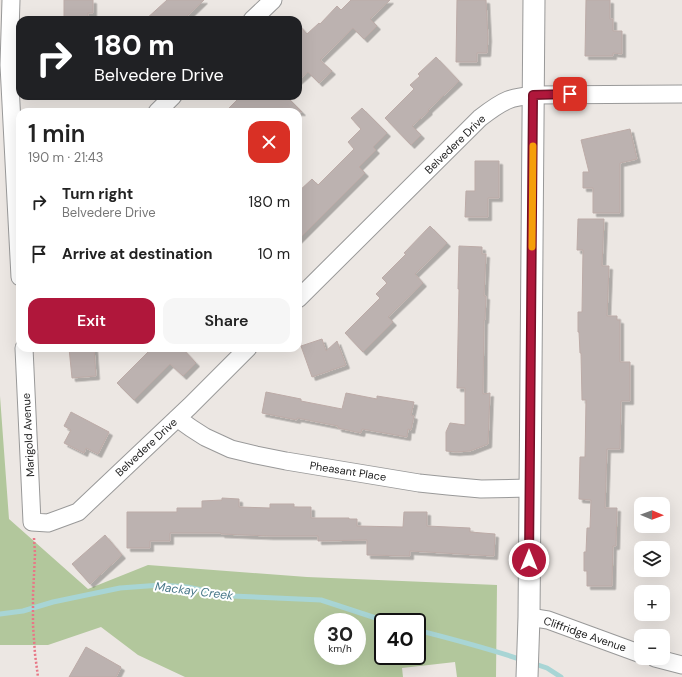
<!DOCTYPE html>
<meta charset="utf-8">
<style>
:root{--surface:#fff;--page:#f6f6f6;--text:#222;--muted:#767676;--accent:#b0173b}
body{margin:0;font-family:"DM Sans",sans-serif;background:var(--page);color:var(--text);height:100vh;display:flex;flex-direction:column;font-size:15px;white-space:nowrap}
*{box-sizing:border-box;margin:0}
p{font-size:13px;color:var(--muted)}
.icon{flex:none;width:22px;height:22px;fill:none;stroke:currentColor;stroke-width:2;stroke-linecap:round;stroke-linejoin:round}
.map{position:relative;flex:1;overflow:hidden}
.details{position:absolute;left:16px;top:108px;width:286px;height:244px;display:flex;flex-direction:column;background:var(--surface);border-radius:12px;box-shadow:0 4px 16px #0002}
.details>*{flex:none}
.top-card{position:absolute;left:16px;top:16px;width:286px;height:84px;border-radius:12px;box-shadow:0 4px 16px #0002;background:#202124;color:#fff;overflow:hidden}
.needle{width:26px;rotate:91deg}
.fabs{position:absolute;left:634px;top:497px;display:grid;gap:8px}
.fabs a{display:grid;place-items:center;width:36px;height:36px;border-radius:8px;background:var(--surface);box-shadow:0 4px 16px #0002;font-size:20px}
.speed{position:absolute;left:314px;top:613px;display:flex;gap:8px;font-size:20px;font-weight:700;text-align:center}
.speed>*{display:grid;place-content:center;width:52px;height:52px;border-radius:50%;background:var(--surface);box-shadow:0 4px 16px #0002;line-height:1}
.speed small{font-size:10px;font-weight:400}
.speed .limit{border:2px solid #111;border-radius:6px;background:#fff;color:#111}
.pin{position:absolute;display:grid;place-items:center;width:34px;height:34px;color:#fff;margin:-17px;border-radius:8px;box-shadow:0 2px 6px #0006}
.me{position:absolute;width:44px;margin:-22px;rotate:0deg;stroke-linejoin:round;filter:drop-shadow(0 0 3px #0008)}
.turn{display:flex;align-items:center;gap:14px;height:84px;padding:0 12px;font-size:18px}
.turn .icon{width:52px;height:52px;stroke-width:2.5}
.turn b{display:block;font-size:28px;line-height:34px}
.round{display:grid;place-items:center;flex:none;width:42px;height:42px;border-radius:12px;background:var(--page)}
.head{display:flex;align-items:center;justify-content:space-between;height:68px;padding:0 12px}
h1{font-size:24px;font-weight:600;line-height:30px}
.action{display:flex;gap:8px;margin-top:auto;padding:8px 12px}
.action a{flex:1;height:46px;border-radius:12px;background:var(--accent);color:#fff;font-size:16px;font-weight:600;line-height:46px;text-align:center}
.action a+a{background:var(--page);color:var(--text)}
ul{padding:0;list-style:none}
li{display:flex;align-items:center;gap:12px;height:52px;padding:0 12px}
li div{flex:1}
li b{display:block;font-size:15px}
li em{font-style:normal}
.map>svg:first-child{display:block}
.forest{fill:#b2c79c;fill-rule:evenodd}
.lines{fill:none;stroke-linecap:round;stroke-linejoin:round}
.stream{stroke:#a8d5d5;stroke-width:5}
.building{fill:#bcb2b0;stroke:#bcaba7;filter:url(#shadow)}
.minor-casing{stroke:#999;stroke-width:19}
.tertiary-casing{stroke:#999;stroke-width:23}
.path{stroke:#e87786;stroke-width:2.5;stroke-dasharray:2 2;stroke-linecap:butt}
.minor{stroke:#fff;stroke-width:17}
.tertiary{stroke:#fff;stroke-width:21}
.route-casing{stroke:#720f26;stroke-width:10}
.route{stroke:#b0173b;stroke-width:7}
.slow{stroke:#f59e0b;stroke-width:7}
.labels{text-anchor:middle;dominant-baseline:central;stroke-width:4;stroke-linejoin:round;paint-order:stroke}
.street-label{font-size:11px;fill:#1c1c1c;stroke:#fff}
.water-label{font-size:12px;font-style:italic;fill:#4a798a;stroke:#fff}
</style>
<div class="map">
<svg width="682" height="677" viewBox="0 0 682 677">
<defs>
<filter id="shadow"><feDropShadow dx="3.5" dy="3.5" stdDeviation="0" flood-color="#0004"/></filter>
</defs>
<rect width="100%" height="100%" fill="#ece7e3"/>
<path class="forest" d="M0 396 9 519 88 589 148 565 307 577 497 585 496 677H457L455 662 402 668 403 677H185L138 655 101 627 48 645H0ZM323 622H357V656H323ZM383 622H417V656H383Z"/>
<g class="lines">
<path class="stream" d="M0 614 23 611 53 602 120 588 161 585 187 587 232 596 321 600 388 622
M417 630C452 639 488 648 522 660
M532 663 547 668 561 677"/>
</g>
<path class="building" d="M64 0H93V13H88V20H64Z
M167 0H204L183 20H145Z
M351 0H390L370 19 377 26 364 39 353 28 320 60 332 71 319 83 308 72 298 81V24L307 34 319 23 320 24 337 6 341 10Z
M457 0H486L488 38 487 53H477V62H456Z
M586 0H610V19H613V31H622V54L613 53V56H585Z
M436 57 459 81 428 110 429 111 412 126 421 135 411 145 385 118 414 89 410 85 420 76 418 74Z
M241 96H286L302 112H225Z
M362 108 387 133 373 147 376 150 359 167 365 173 298 240V192L312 179 318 185 354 149 348 142 361 129 351 118Z
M630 129 637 159 620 163V213H593V188H583V172H589L581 140Z
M475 161H499V198H488V217H465L466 191H475Z
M578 219H604L602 266H609L607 316H617V320H620V362H630V401H621L620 449H607L605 508H617L616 546H613L612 586H587V571H584V552H586L587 528H590L591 500 579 499 580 457H585L586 400H582L581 353H580L579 332H578V312H582L583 250H577Z
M430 226 447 243 415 274 423 283 388 317 393 322 363 352 345 333 380 298 376 294 387 283 382 278 406 254 404 253Z
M459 246 482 247V254H486L484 296H486L485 320H484L483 394 490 393 488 444 470 451 456 452 446 451V432L450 423 465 425V388H457L459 289H458Z
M322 339 326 351 337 341 346 365 312 377 301 346Z
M69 348H94L96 376 72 378Z
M152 348H182L196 363 183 376 170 364 134 400 117 383Z
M266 392 301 399V401L342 409 346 393 377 399V396L414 402 411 415 414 416 411 430 408 429 407 437 362 429 361 433 338 428V426L297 418V420L262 413Z
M71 412 109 432 98 454 86 448 84 453 64 443 71 430 64 426Z
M222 498 239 499V507L270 508V504H294V507H311V518H349V519H357V526L403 527 404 512H427V526L470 528V532L495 534 494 556 410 551V556L367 555V540L318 541V536H270L221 534V533H170V541H150V548H127V512H177V508H202V501L222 500Z
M105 535 122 555 90 584 72 564Z
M86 647 121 667 116 677H69Z"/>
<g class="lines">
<g class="minor-casing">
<path id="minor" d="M11 0 9 65 20 277
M252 20 273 0
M157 112 173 96
M298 299 480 118C489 111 498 104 508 100 516 97 525 96 533 95L682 94
M24 348 32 522 48 523 78 512 190 406 248 348
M177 418 191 428 205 437 231 449 256 455 286 461 419 483 448 486 481 489 529 488
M529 617 548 620 641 654
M655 658 682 665"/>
</g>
<g class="tertiary-casing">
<path id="tertiary" d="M527 677 529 617 534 0"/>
</g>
<path class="path" d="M34 538 35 554 33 595V625L35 654 38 677"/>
<use href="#minor" class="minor"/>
<use href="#tertiary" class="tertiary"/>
</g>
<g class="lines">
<g class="route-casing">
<path id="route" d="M529 560 533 95 570 94"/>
</g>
<use href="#route" class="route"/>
<path class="slow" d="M532 247 533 146"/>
</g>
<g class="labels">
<g class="street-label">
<text transform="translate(455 144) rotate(-44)">Belvedere Drive</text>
<text transform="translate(28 435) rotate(-93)">Marigold Avenue</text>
<text transform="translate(146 447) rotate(-43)">Belvedere Drive</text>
<text transform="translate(348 471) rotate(9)">Pheasant Place</text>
<text transform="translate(585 634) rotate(19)">Cliffridge Avenue</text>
</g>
<g class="water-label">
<text transform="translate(194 591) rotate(7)">Mackay Creek</text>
</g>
</g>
</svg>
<div class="fabs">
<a><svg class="needle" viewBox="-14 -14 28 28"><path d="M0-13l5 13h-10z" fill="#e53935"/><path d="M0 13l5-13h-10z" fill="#767676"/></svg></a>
<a><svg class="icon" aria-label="layers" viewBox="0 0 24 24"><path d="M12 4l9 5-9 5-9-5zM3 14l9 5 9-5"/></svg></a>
<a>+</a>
<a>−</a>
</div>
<div class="speed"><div>30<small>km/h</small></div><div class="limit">40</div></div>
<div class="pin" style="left:570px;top:94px;background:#d93025"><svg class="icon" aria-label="arrive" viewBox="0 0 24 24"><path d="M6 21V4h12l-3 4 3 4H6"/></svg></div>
<svg class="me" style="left:529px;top:560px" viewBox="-20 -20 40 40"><circle r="17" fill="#b0173b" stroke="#fff" stroke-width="3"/><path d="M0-11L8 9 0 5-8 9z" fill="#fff"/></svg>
<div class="top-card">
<div class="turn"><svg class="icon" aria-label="right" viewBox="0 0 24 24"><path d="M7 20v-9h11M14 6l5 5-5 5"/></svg><div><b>180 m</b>Belvedere Drive</div></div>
</div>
<section class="details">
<div class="head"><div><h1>1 min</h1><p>190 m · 21:43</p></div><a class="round" style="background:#d93025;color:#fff"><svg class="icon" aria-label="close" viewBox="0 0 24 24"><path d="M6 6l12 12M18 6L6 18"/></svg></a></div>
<ul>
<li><svg class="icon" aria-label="right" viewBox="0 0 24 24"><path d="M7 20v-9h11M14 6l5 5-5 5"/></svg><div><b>Turn right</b><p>Belvedere Drive</p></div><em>180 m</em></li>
<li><svg class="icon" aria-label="arrive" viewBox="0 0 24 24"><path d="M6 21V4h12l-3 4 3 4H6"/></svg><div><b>Arrive at destination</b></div><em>10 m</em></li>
</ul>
<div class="action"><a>Exit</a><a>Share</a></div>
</section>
</div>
